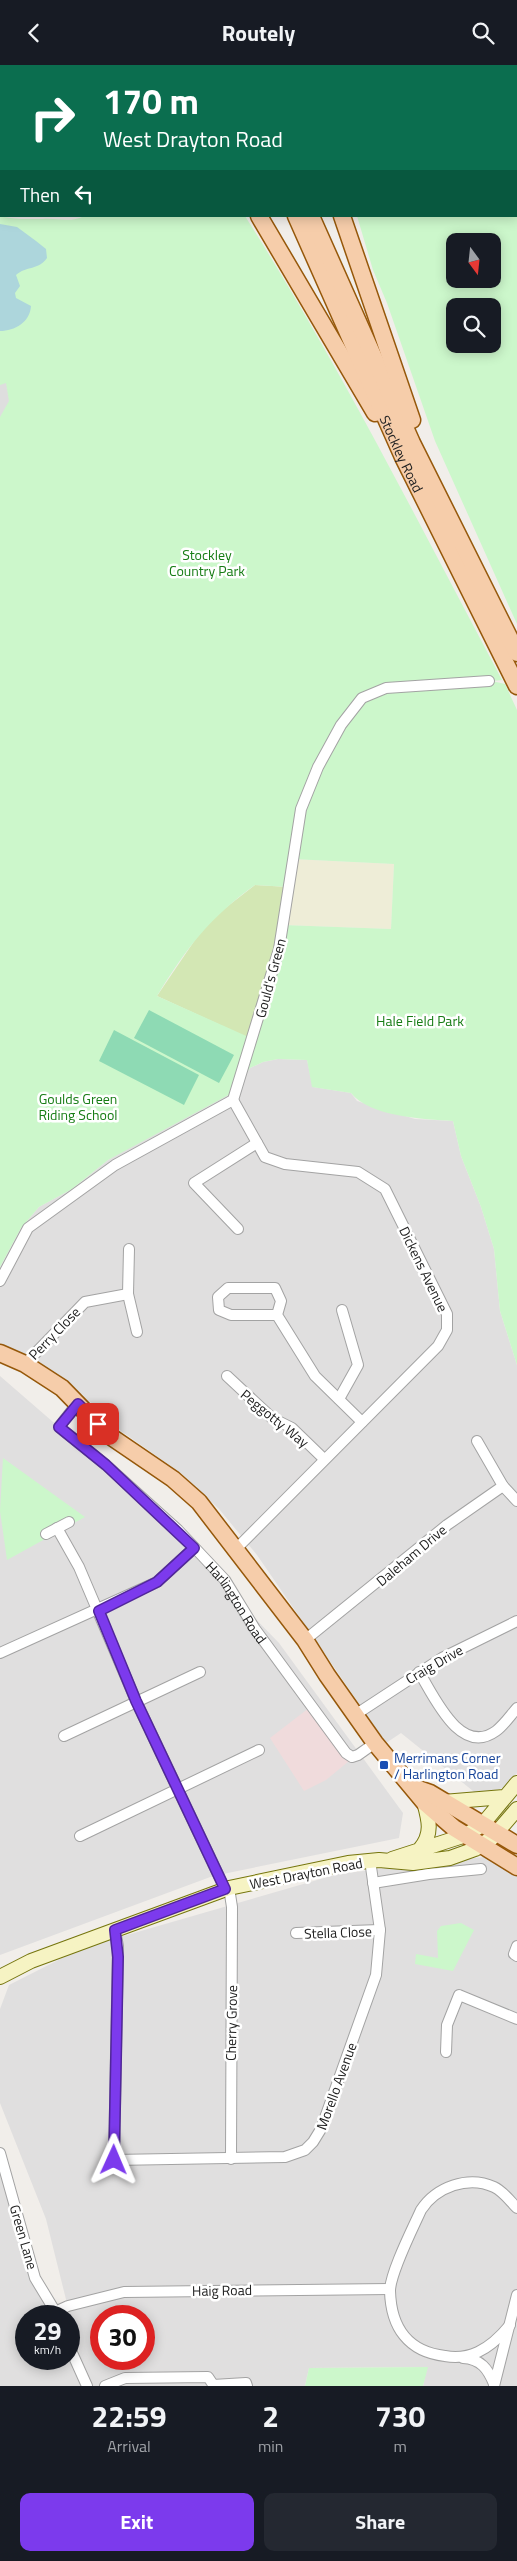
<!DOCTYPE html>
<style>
:root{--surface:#171b24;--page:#242831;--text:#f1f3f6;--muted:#9ea1a6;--accent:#7c3aed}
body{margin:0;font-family:"Titillium Web",sans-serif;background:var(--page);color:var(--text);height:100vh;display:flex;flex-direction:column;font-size:19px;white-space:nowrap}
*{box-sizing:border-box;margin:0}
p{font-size:16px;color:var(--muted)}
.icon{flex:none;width:28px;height:28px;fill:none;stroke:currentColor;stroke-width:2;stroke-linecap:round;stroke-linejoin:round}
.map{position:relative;height:2321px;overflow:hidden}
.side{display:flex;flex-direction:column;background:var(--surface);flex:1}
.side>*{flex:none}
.hud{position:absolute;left:0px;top:0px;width:518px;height:152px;box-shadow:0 2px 12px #0003;background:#0b6e4f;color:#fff;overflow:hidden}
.needle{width:32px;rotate:165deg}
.tools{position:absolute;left:446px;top:168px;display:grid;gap:10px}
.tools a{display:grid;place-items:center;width:55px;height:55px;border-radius:10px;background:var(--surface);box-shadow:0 2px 12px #0003;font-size:25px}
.speed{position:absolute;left:15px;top:2240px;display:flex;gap:10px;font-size:25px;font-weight:700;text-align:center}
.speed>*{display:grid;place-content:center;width:65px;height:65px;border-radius:50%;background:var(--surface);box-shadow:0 2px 12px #0003;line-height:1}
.speed small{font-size:12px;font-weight:400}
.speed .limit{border:8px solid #d22;background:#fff;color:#111}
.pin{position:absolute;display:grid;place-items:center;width:42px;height:42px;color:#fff;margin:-21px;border-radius:10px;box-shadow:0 2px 8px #0006}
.me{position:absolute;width:55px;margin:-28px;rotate:1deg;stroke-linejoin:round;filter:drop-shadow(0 0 4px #0008)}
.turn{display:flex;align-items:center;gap:18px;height:105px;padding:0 20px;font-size:22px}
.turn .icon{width:65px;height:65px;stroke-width:2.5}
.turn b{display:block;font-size:35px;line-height:42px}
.then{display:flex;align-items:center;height:48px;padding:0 20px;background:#0003;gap:10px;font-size:19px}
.eta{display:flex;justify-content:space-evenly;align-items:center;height:85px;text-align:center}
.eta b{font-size:30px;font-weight:700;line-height:35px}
.button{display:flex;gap:10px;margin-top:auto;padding:10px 20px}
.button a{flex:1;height:58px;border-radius:10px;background:var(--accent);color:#fff;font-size:20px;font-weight:700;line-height:58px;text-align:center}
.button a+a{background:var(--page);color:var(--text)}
header{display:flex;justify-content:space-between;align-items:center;height:65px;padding:0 20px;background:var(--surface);font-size:22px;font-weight:700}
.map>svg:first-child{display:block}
.residential{fill:#e0dfdf;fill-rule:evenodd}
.commercial{fill:#f0dbdc}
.farmland{fill:#eeedd7}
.grass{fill:#d3e7b4}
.park{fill:#ccf7cb;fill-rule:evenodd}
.pitch{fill:#8edab4}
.parking{fill:#dedede}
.water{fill:#add6dc}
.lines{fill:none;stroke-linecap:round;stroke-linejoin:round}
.street-casing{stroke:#a3a3a3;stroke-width:12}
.secondary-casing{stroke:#75750d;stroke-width:16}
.primary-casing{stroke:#96580a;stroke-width:19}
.street{stroke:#fff;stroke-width:10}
.secondary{stroke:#f6f3c3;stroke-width:14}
.primary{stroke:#f6cdaa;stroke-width:16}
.route-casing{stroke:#51269a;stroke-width:12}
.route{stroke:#7c3aed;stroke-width:9}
.transit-dot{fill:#1a4fb4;stroke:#fff;stroke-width:2}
.labels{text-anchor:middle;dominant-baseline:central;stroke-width:5;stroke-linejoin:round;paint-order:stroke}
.street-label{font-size:14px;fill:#222;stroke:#fff}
.park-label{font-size:14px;fill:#167c14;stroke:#fff}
.transit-label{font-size:14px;fill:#164399;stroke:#fff;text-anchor:start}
</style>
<header><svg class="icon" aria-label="back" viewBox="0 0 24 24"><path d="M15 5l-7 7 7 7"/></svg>Routely<svg class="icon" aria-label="search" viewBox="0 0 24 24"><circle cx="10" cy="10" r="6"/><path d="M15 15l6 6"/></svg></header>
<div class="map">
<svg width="517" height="2321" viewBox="0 0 517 2321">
<rect width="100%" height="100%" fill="#f1eeea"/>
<path class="residential" d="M278 994 307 995 313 1022 351 1028 357 1036 415 1054 453 1056 461 1091 481 1142 494 1184 500 1246 517 1300V1708L506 1722 478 1730 401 1668 386 1678 257 1490 219 1444 182 1409 121 1366 98 1342 23 1294 0 1286V1202L21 1163 39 1142 72 1124 108 1095 241 1016 250 1003 263 997Z
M0 1311 128 1422 279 1578 403 1748 399 1773 213 1811 0 1890Z
M484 1792 517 1801V2321H423L427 2302 309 2303 305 2321H0V2092L40 2230 52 2251H26V2294H69V2284L87 2319 46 2154 0 2038V1944L9 1920 82 1883 338 1809ZM101 2251H144V2294H101Z"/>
<path class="commercial" d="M0 0H168L169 1H1V136Z
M309 1643 349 1696 326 1715 304 1726 270 1673Z"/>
<path class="farmland" d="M292 794 394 799 391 864 283 860Z"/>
<path class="grass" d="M255 820 289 822 253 975 157 931 199 869 219 848Z"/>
<path class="park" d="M426 0H517V559L435 376 387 238 373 205 357 151H516V1H424ZM455 176H492V214H455ZM455 241H492V279H455Z
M0 151C15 155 28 154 43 154 58 153 70 158 85 151H245C340 301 419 459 502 615L492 616 505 619 517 645V1300L500 1246 494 1184 481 1142 461 1091 453 1056C424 1054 370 1052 351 1028L312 1022 307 995 278 994 263 997 250 1003 234 1027 108 1095 72 1124 39 1142 21 1163 0 1202ZM292 794 394 799 391 864 283 860 253 974 157 931C185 885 210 852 255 820L289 822Z
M3 1393 85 1452 7 1495 0 1446Z
M461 1858 474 1865 453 1906 415 1899 416 1889 438 1893 437 1866 441 1861Z
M428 2302 423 2321H305L309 2303Z"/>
<path class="pitch" d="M149 945 234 990 219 1018 134 973Z
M114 965 199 1010 184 1040 99 996Z"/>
<path class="parking" d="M6 318 9 336 0 352V320Z"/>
<path class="water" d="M0 159 17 162 36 176 46 184 47 193C39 205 26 201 16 210L20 221 15 228 16 233 31 241C30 257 15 266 0 266Z"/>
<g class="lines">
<g class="street-casing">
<g id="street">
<path d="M0 117 1 118"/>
<path d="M0 134 1 135"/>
<path d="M233 1035 265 1092 285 1099 358 1107 385 1124 447 1249V1265L438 1281 236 1484"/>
<path d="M238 1164 194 1118 257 1078"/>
<path d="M0 1216 28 1163 115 1100 233 1035 279 884 301 744 318 702 341 660 362 633 386 623 489 616"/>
<path d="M128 1229 137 1267"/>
<path d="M277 1250H231L219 1245 218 1232 228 1223H275L281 1236 277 1250 315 1311 362 1357"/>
<path d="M25 1299 85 1237 128 1229 129 1184"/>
<path d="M227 1311 272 1353 292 1363 324 1394"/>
<path d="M339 1334 358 1300 342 1245"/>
<path id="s1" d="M77 1339 59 1362 106 1400 178 1465 225 1515 255 1564 346 1688 352 1692 358 1690 375 1678"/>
<path d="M477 1376 503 1421"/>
<path d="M57 1463 79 1502 136 1636 225 1824"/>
<path d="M46 1469 69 1457"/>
<path d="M305 1575 447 1460 503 1421 517 1436"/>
<path d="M0 1588 157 1517 194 1483"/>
<path d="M419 1607C434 1631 460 1692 496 1666 504 1660 510 1651 517 1643"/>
<path d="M355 1650 442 1593 517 1556"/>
<path d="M64 1671 200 1607"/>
<path d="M80 1771 259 1685"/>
<path d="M373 1818 429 1809 481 1804"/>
<path d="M229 1823 232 1842 231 2094"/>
<path d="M115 1865 118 1881 114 2095 285 2092 305 2085 313 2077 321 2064 376 1910 380 1865 370 1795"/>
<path d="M296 1868 380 1865"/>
<path d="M517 1881 514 1889 517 1891"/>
<path d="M446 1987 447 1960 459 1930 517 1954"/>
<path d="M0 2088 35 2213 58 2251"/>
<path d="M57 2246 68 2241 124 2227 390 2224"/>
<path d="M510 2260C501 2271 491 2281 478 2287 467 2292 456 2293 445 2291 408 2287 391 2262 390 2226 390 2208 413 2163 421 2145 436 2122 468 2110 494 2122 503 2126 510 2136 517 2143"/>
<path d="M69 2281 87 2321"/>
<path d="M463 2293C481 2294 488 2304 494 2319"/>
<path d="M213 2320 246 2318 247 2321"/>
<path d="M105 2321 125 2313 208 2312 214 2321"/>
<path d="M494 2321 517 2230"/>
</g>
</g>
<g class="secondary-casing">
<path id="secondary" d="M301 0 303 1
M257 1 260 0
M384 1 387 0
M443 1737 504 1732
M420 1784C433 1769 429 1755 424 1737
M392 1794 466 1770 482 1760 517 1718
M0 1912 31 1896 229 1823 348 1798 379 1795 413 1798 450 1793 475 1784 492 1773 517 1744"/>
</g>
<g class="primary-casing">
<g id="primary">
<path d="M194 0V1"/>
<path d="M234 0 235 1"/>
<path d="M248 0 249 1"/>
<path d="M259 151 375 348"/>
<path id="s2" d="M296 151 403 392 517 621"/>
<path d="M311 151 412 378 517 588"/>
<path d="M342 151 412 355"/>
<path d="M0 1288 25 1299 62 1323 107 1369 173 1414 199 1437 305 1575 327 1610 375 1678 424 1737 454 1763 517 1802"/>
<path d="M413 1722 430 1728 517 1780"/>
</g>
</g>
<use href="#street" class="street"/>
<use href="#secondary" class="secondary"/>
<use href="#primary" class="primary"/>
</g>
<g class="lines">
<g class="route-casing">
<path id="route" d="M98 1359 78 1339 59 1362 106 1400 194 1483 157 1517 99 1546 136 1636 225 1824 115 1865 118 1892 114 2095"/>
</g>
<use href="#route" class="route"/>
</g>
<rect class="transit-dot" x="379" y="1695" width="10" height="10" rx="2.5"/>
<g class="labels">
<g class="street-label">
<text stroke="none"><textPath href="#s2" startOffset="260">Stockley Road</textPath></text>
<text transform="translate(270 913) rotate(-75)">Gould's Green</text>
<text transform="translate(424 1204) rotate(64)">Dickens Avenue</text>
<text transform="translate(54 1268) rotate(-46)">Perry Close</text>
<text transform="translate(275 1353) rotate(39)">Peggotty Way</text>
<text transform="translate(411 1490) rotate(-40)">Daleham Drive</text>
<text stroke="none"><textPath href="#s1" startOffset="280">Harlington Road</textPath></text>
<text transform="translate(434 1599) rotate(-30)">Craig Drive</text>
<text transform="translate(306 1808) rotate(-11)">West Drayton Road</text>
<text transform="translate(338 1867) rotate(-2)">Stella Close</text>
<text transform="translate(231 1958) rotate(-89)">Cherry Grove</text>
<text transform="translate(336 2021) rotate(-70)">Morello Avenue</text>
<text transform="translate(24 2172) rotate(74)">Green Lane</text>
<text transform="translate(222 2225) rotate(-1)">Haig Road</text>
</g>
<g class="park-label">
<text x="207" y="489">Stockley<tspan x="207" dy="16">Country Park</tspan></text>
<text x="420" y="955">Hale Field Park</text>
<text x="78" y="1033">Goulds Green<tspan x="78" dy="16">Riding School</tspan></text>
</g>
<g class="transit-label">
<text x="394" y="1692">Merrimans Corner<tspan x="394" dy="16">/ Harlington Road</tspan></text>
</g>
</g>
</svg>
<div class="tools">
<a><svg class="needle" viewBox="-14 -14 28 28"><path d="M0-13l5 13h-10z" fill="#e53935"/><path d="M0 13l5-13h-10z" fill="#9ea1a6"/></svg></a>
<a><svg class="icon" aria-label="search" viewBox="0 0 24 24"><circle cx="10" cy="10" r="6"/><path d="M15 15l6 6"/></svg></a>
</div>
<div class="speed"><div>29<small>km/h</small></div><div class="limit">30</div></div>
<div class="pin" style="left:98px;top:1359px;background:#d93025"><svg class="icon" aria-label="arrive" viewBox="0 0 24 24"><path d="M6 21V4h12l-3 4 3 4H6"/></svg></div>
<svg class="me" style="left:114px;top:2095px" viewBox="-20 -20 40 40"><path d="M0-17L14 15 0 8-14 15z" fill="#7c3aed" stroke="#fff" stroke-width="4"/></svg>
<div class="hud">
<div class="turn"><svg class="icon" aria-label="right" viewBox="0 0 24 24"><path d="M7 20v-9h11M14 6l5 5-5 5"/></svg><div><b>170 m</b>West Drayton Road</div></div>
<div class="then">Then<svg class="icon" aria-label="left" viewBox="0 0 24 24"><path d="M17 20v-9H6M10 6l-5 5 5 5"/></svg></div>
</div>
</div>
<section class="side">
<div class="eta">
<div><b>22:59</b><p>Arrival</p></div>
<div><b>2</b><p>min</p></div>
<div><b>730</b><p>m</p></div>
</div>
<div class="button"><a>Exit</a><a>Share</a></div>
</section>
